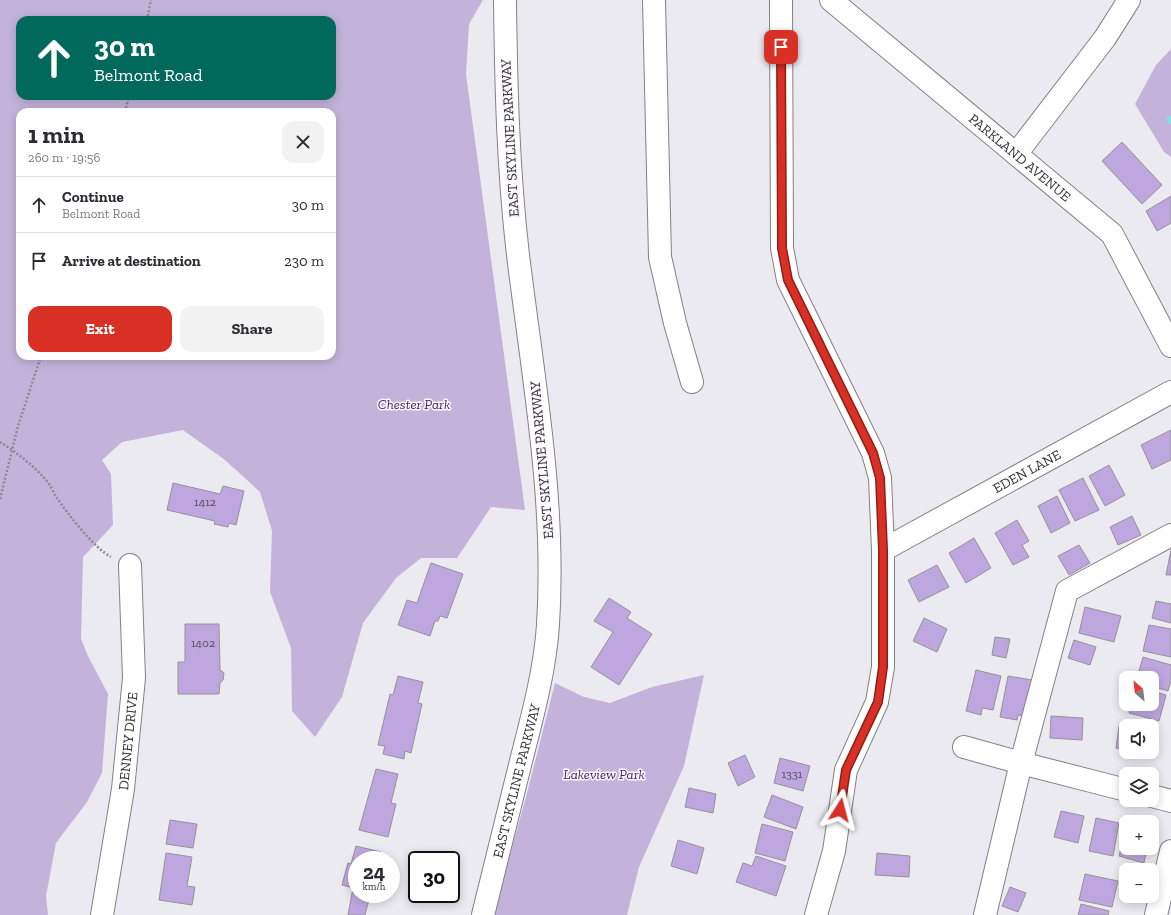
<!DOCTYPE html>
<meta charset="utf-8">
<style>
:root{--surface:#fff;--page:#f2f2f3;--text:#2b2b33;--muted:#7c7c81;--line:#e1e1e2;--accent:#d93025}
body{margin:0;font-family:"Zilla Slab",serif;background:var(--page);color:var(--text);height:100vh;display:flex;flex-direction:column;font-size:15px;white-space:nowrap}
*{box-sizing:border-box;margin:0}
p{font-size:13px;color:var(--muted)}
.icon{flex:none;width:22px;height:22px;fill:none;stroke:currentColor;stroke-width:2;stroke-linecap:round;stroke-linejoin:round}
.map{position:relative;flex:1;overflow:hidden}
.sheet{position:absolute;left:16px;top:108px;width:320px;height:252px;display:flex;flex-direction:column;background:var(--surface);border-radius:12px;box-shadow:0 2px 10px #0003}
.sheet>*{flex:none}
.guide{position:absolute;left:16px;top:16px;width:320px;height:84px;border-radius:12px;box-shadow:0 2px 10px #0003;background:#00695c;color:#fff;overflow:hidden}
.needle{width:26px;rotate:332deg}
.tools{position:absolute;left:1119px;top:671px;display:grid;gap:8px}
.tools a{display:grid;place-items:center;width:40px;height:40px;border-radius:8px;background:var(--surface);box-shadow:0 2px 10px #0003;font-size:20px}
.speed{position:absolute;left:348px;top:851px;display:flex;gap:8px;font-size:20px;font-weight:700;text-align:center}
.speed>*{display:grid;place-content:center;width:52px;height:52px;border-radius:50%;background:var(--surface);box-shadow:0 2px 10px #0003;line-height:1}
.speed small{font-size:10px;font-weight:400}
.speed .limit{border:2px solid #111;border-radius:6px;background:#fff;color:#111}
.pin{position:absolute;display:grid;place-items:center;width:34px;height:34px;color:#fff;margin:-17px;border-radius:8px;box-shadow:0 2px 6px #0006}
.me{position:absolute;width:44px;margin:-22px;rotate:9deg;stroke-linejoin:round;filter:drop-shadow(0 0 3px #0008)}
.turn{display:flex;align-items:center;gap:14px;height:84px;padding:0 12px;font-size:18px}
.turn .icon{width:52px;height:52px;stroke-width:2.5}
.turn b{display:block;font-size:28px;line-height:34px}
.round{display:grid;place-items:center;flex:none;width:42px;height:42px;border-radius:12px;background:var(--page)}
.overview{display:flex;align-items:center;justify-content:space-between;height:68px;padding:0 12px}
h1{font-size:24px;font-weight:700;line-height:30px}
.button{display:flex;gap:8px;margin-top:auto;padding:8px 12px}
.button a{flex:1;height:46px;border-radius:12px;background:var(--accent);color:#fff;font-size:16px;font-weight:700;line-height:46px;text-align:center}
.button a+a{background:var(--page);color:var(--text)}
ul{padding:0;list-style:none}
li{display:flex;align-items:center;gap:12px;height:56px;padding:0 12px;border-top:1px solid var(--line)}
li div{flex:1}
li b{display:block;font-size:15px}
li em{font-style:normal}
.map>svg:first-child{display:block}
.green{fill:#c3b3da;fill-rule:evenodd}
.lines{fill:none;stroke-linecap:round;stroke-linejoin:round}
.stream{stroke:#88dce1;stroke-width:6}
.building{fill:#bea7de;stroke:#959299}
.minor-casing{stroke:#838086;stroke-width:24}
.path{stroke:#8c8b90;stroke-width:2.5;stroke-dasharray:2 2;stroke-linecap:butt}
.minor{stroke:#fff;stroke-width:22}
.route-casing{stroke:#8d1f18;stroke-width:10}
.route{stroke:#d93025;stroke-width:7}
.labels{text-anchor:middle;dominant-baseline:central;stroke-width:3;stroke-linejoin:round;paint-order:stroke}
.number-label{font-size:12px;fill:#544e5e}
.street-label{font-size:14px;fill:#313033;stroke:#faf7fe}
.park-label{font-size:14px;font-style:italic;fill:#432364;stroke:#faf7fe}
</style>
<div class="map">
<svg width="1171" height="915" viewBox="0 0 1171 915">
<rect width="100%" height="100%" fill="#eceaf1"/>
<path class="green" d="M0 0H483L469 24 466 74 525 510 491 507 457 558H421L396 578 363 623 342 697 315 737 292 711 291 648 270 592 272 531 260 492 225 460 183 430 122 442 102 460 111 474 113 525 83 557 81 639 88 656 108 694 102 773 87 802 56 843 46 896 48 915H0ZM20 20H332V96H20ZM20 112H332V356H20Z
M1171 49V157L1164 152 1135 104 1156 65Z
M704 675 684 766 639 867 627 915H493L526 797 555 683 584 697 610 703 652 687Z"/>
<g class="lines">
<path class="stream" d="M1169 119 1171 121"/>
</g>
<path class="building" d="M1122 142 1162 185 1142 204 1102 161Z
M1171 196V223L1157 231 1146 211Z
M1171 430V460L1152 469 1141 445Z
M1109 465 1125 495 1105 506 1089 476Z
M1083 478 1099 510 1075 521 1059 490Z
M173 483 220 494 223 486 244 491 236 525 229 523 228 527 214 524 215 521 167 510Z
M1057 496 1070 523 1051 533 1038 506Z
M1132 516 1141 535 1118 545 1110 527Z
M1017 520 1029 541 1022 545 1029 557 1013 565 995 533Z
M974 538 991 568 966 583 949 553Z
M1079 545 1090 563 1069 575 1058 556Z
M1171 550V575H1166Z
M431 563 463 574 447 618 440 616 438 621H435L430 636 398 625 407 600 417 603Z
M937 565 949 587 919 602 908 580Z
M609 598 631 612 627 618 652 634 619 685 591 667 613 632 594 621Z
M1156 601 1171 604V623L1152 618Z
M1085 607 1121 616 1114 642 1079 633Z
M924 618 947 629 937 652 913 641Z
M185 624H219L220 670 224 673 223 680 220 683 219 694H178V662H185Z
M1149 625 1171 629V657L1143 651Z
M995 637 1010 639 1006 658 992 655Z
M1074 640 1096 647 1090 665 1068 658Z
M1143 657 1171 665V680L1168 691 1152 686V678H1137Z
M976 670 1001 676 993 710 982 708 981 715 966 711Z
M398 676 423 682 418 703 422 704 411 753 405 751 404 759 383 754 385 746 378 745 390 694 393 695Z
M1008 676 1038 681 1031 717 1018 715 1017 720 1000 717Z
M1152 691 1166 695 1159 721 1129 713 1131 704H1152Z
M1051 716 1083 718 1082 740 1050 738Z
M1142 724 1158 726 1154 754 1143 752H1152V726H1142Z
M1119 726 1126 727V750L1116 748Z
M745 755 755 777 738 786 728 763Z
M780 758 810 766 803 791 774 783Z
M376 769 398 774 391 803 396 804 388 837 359 830Z
M689 788 716 794 713 813 685 807Z
M772 795 803 807 796 829 764 817Z
M1061 811 1084 816 1078 843 1054 837Z
M1096 818 1119 823 1113 856 1089 851Z
M170 820 197 824 193 848 166 844Z
M762 824 793 832 785 861 755 853Z
M1126 829V848H1147L1144 863 1119 856Z
M678 840 704 848 697 874 671 866Z
M356 846 381 852 379 860H357V894H384L383 899 370 896 365 915H348L353 888 342 885 348 863 351 864Z
M166 853 192 857 187 886 195 887 192 905 159 900Z
M877 853 910 856 909 877 875 875Z
M756 856 786 866 776 896 736 882 743 863 752 866Z
M1085 874 1118 881 1112 907 1079 900Z
M1010 887 1026 893 1018 912 1002 906Z
M1081 904 1109 911 1108 915H1078Z"/>
<g class="lines">
<g class="minor-casing">
<g id="minor">
<path d="M654 0 660 257 675 323 692 382"/>
<path d="M781 0 782 248 788 280 873 453 880 478 883 550V667L877 702 846 770 834 851 816 915"/>
<path id="s1" d="M831 0 1112 234 1171 346"/>
<path d="M1016 154 1105 38 1129 0"/>
<path id="s2" d="M883 550 1171 392"/>
<path d="M964 747 1021 763 1126 790"/>
<path d="M1152 796 1171 801"/>
<path id="s3" d="M102 915 123 789 134 678 130 565"/>
<path id="s4" d="M483 915C496 862 509 810 522 757 533 714 545 670 548 625 556 500 533 378 518 255 508 170 506 85 505 0"/>
<path d="M985 915 1021 763 1067 591 1171 535"/>
<path d="M1156 915 1171 851"/>
</g>
</g>
<path class="path" d="M147 20 151 0
M125 112 129 96
M0 442C16 452 33 465 45 479 50 484 53 492 57 498 67 513 95 549 111 557
M0 499 18 426 41 356"/>
<use href="#minor" class="minor"/>
</g>
<g class="lines">
<g class="route-casing">
<path id="route" d="M781 47 782 248 788 280 873 453 880 478 883 550V667L878 702 846 770 840 810"/>
</g>
<use href="#route" class="route"/>
</g>
<g class="labels">
<g class="number-label">
<text x="205" y="502">1412</text>
<text x="203" y="643">1402</text>
<text x="792" y="774">1331</text>
</g>
<g class="street-label">
<text transform="translate(510 138) rotate(-93)">EAST SKYLINE PARKWAY</text>
<text stroke="none"><textPath href="#s1" startOffset="246">PARKLAND AVENUE</textPath></text>
<text transform="translate(542 460) rotate(-95)">EAST SKYLINE PARKWAY</text>
<text stroke="none"><textPath href="#s2" startOffset="164">EDEN LANE</textPath></text>
<text stroke="none"><textPath href="#s3" startOffset="176">DENNEY DRIVE</textPath></text>
<text stroke="none"><textPath href="#s4" startOffset="138">EAST SKYLINE PARKWAY</textPath></text>
</g>
<g class="park-label">
<text x="414" y="404">Chester Park</text>
<text x="604" y="774">Lakeview Park</text>
</g>
</g>
</svg>
<div class="tools">
<a><svg class="needle" viewBox="-14 -14 28 28"><path d="M0-13l5 13h-10z" fill="#e53935"/><path d="M0 13l5-13h-10z" fill="#7c7c81"/></svg></a>
<a><svg class="icon" aria-label="sound" viewBox="0 0 24 24"><path d="M4 9h4l5-4v14l-5-4H4zM17 9q2 3 0 6"/></svg></a>
<a><svg class="icon" aria-label="layers" viewBox="0 0 24 24"><path d="M12 4l9 5-9 5-9-5zM3 14l9 5 9-5"/></svg></a>
<a>+</a>
<a>−</a>
</div>
<div class="speed"><div>24<small>km/h</small></div><div class="limit">30</div></div>
<div class="pin" style="left:781px;top:47px;background:#d93025"><svg class="icon" aria-label="arrive" viewBox="0 0 24 24"><path d="M6 21V4h12l-3 4 3 4H6"/></svg></div>
<svg class="me" style="left:840px;top:810px" viewBox="-20 -20 40 40"><path d="M0-17L14 15 0 8-14 15z" fill="#d93025" stroke="#fff" stroke-width="4"/></svg>
<div class="guide">
<div class="turn"><svg class="icon" aria-label="ahead" viewBox="0 0 24 24"><path d="M12 20V5M6 11l6-6 6 6"/></svg><div><b>30 m</b>Belmont Road</div></div>
</div>
<section class="sheet">
<div class="overview"><div><h1>1 min</h1><p>260 m · 19:56</p></div><a class="round"><svg class="icon" aria-label="close" viewBox="0 0 24 24"><path d="M6 6l12 12M18 6L6 18"/></svg></a></div>
<ul>
<li><svg class="icon" aria-label="ahead" viewBox="0 0 24 24"><path d="M12 20V5M6 11l6-6 6 6"/></svg><div><b>Continue</b><p>Belmont Road</p></div><em>30 m</em></li>
<li><svg class="icon" aria-label="arrive" viewBox="0 0 24 24"><path d="M6 21V4h12l-3 4 3 4H6"/></svg><div><b>Arrive at destination</b></div><em>230 m</em></li>
</ul>
<div class="button"><a>Exit</a><a>Share</a></div>
</section>
</div>
